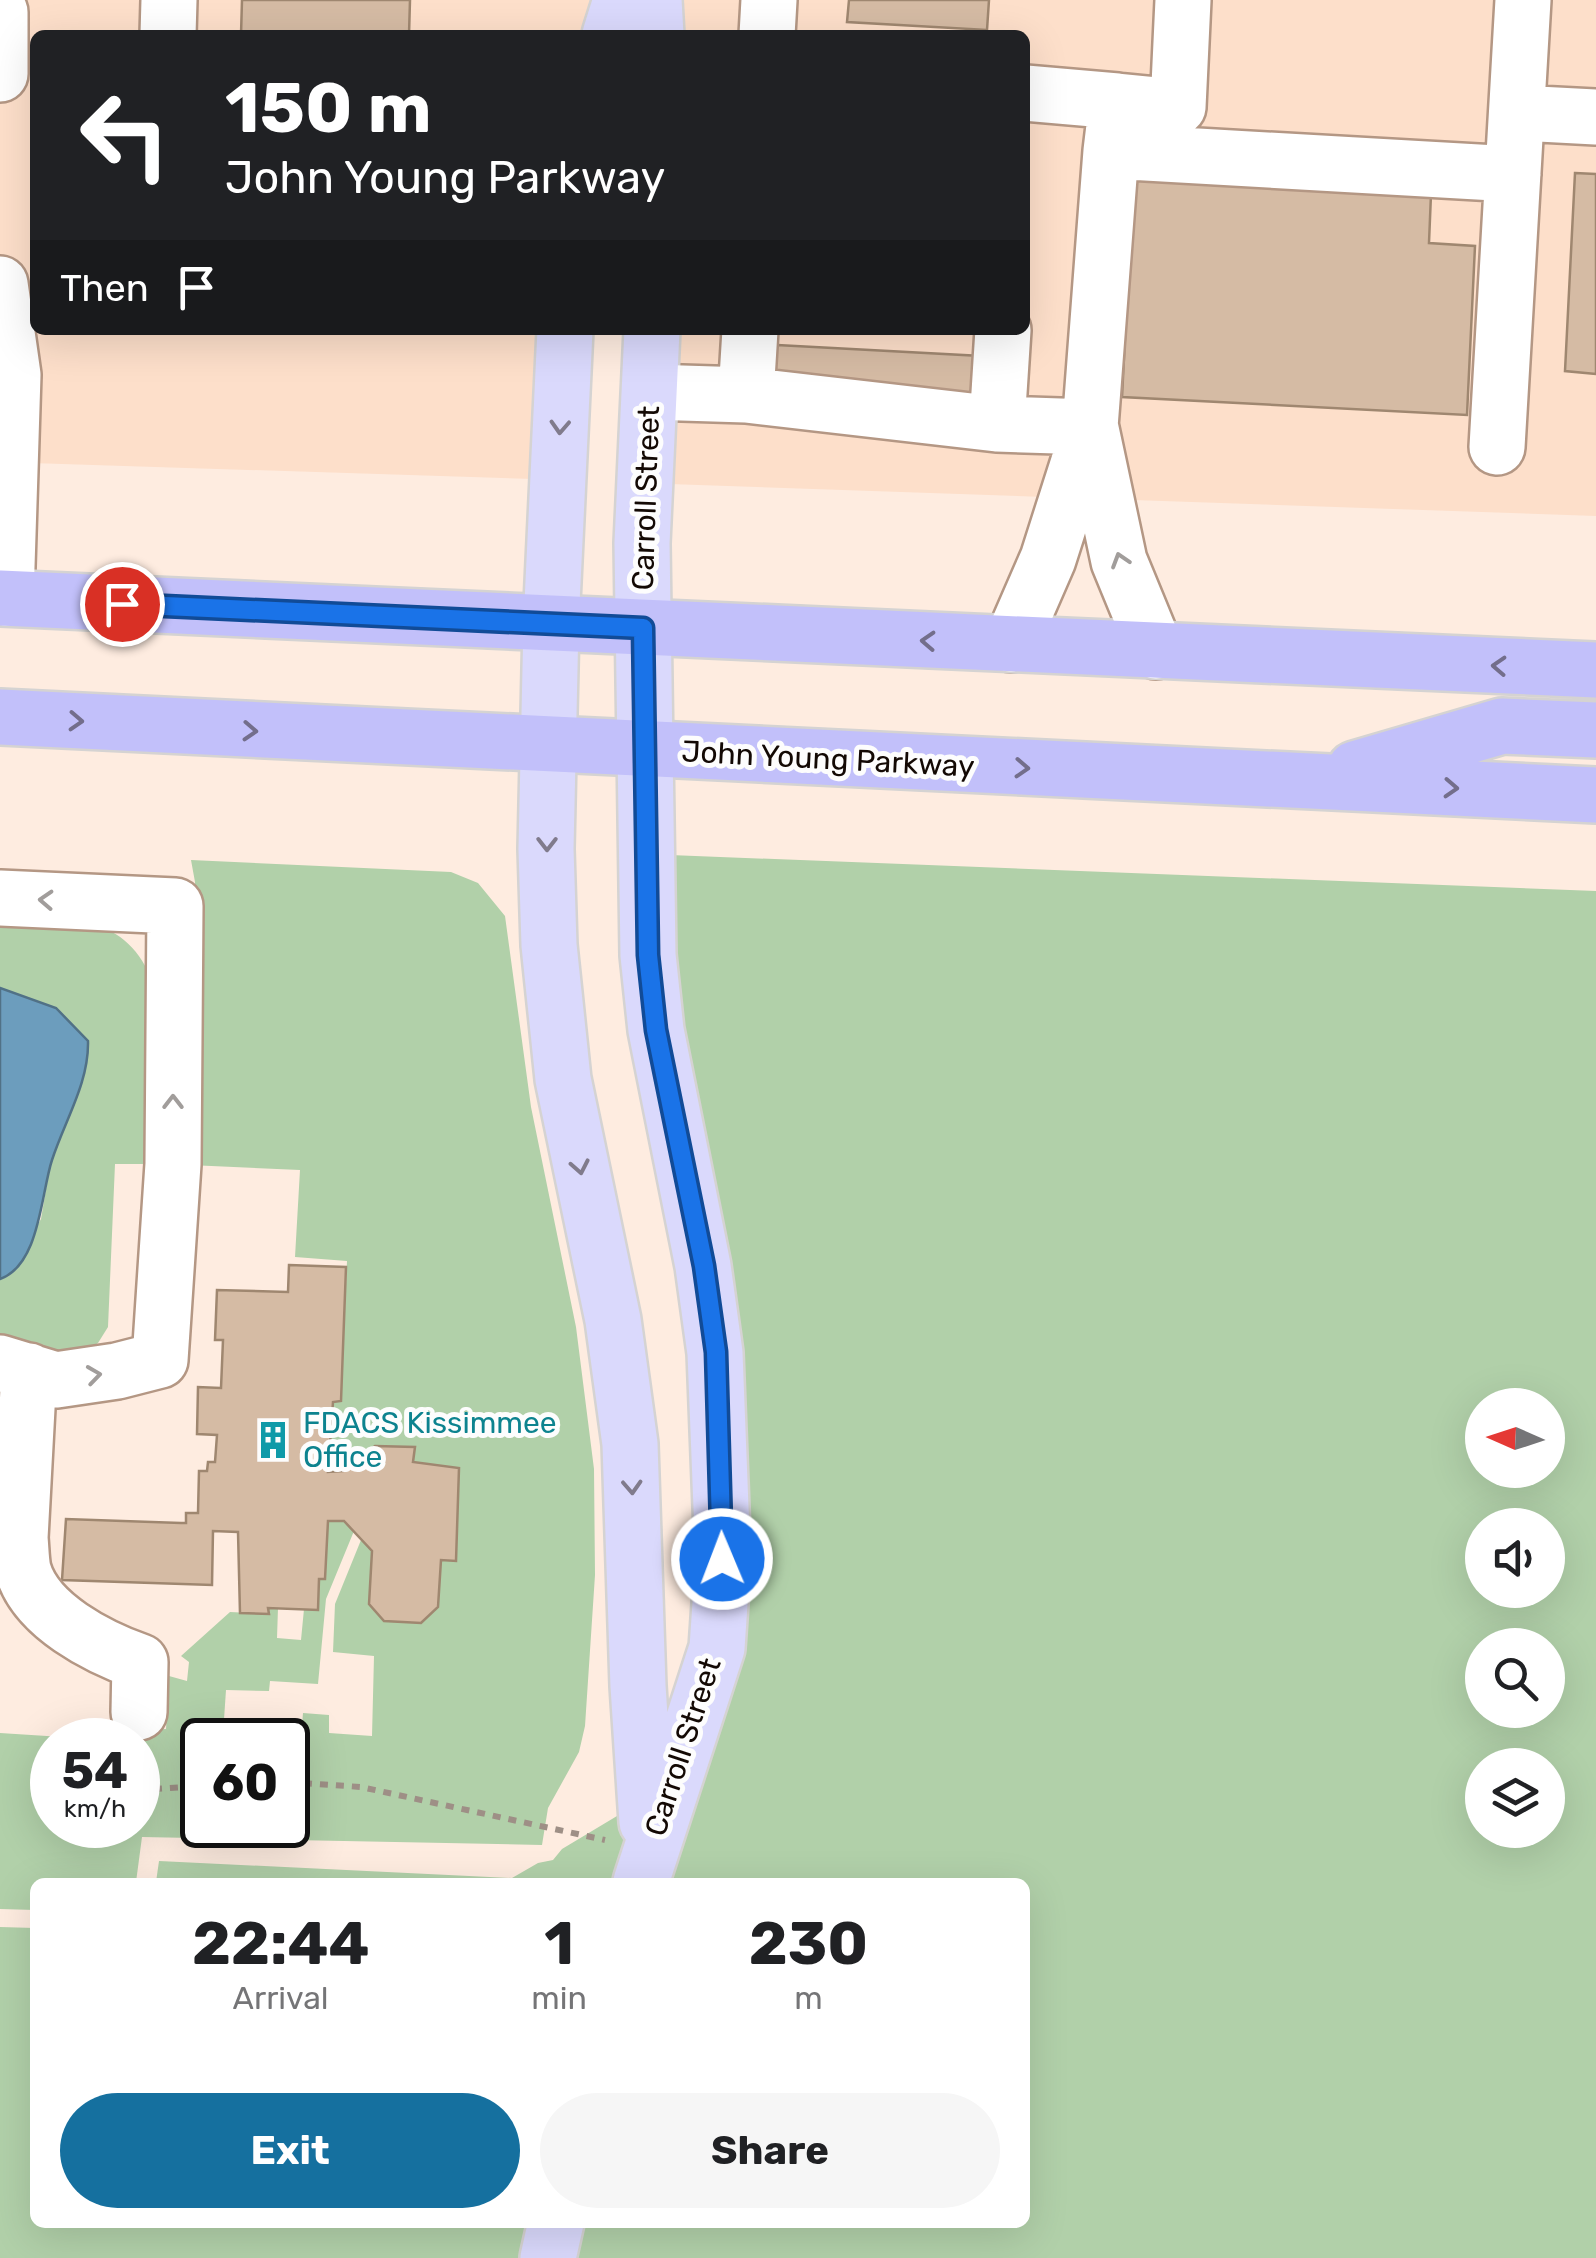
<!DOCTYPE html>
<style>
:root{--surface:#fff;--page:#f6f6f6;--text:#202124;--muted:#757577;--accent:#15709f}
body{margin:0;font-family:Rubik,sans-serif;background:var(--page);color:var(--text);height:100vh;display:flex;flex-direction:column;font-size:38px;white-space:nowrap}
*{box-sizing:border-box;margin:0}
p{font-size:32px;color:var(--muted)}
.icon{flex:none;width:55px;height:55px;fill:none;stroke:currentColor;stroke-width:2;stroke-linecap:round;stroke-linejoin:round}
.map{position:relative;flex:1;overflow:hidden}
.details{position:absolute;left:30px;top:1878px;width:1000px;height:350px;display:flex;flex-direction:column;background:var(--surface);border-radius:15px;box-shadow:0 10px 40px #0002}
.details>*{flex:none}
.banner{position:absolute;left:30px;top:30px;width:1000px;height:305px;border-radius:15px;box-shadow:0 10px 40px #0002;background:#202124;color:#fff;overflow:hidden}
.needle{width:65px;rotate:273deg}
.controls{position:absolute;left:1465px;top:1388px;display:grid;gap:20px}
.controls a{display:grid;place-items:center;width:100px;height:100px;border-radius:50%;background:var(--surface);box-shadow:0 10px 40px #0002;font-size:50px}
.speed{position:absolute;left:30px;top:1718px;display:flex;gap:20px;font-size:50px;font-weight:700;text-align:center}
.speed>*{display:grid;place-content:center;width:130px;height:130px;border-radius:50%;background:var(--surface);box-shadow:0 10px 40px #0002;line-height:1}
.speed small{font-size:25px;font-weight:400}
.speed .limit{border:5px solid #111;border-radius:15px;background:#fff;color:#111}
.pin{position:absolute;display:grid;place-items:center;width:85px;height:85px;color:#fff;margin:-42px;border:5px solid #fff;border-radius:50%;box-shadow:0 2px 10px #0007}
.me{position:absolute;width:110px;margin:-55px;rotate:359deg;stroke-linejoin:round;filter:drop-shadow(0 0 8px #0008)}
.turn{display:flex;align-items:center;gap:35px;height:210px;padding:0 30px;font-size:45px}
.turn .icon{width:130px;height:130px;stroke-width:2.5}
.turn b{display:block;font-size:70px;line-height:85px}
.then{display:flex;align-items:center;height:95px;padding:0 30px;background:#0003;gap:20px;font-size:38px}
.eta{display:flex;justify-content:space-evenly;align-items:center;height:170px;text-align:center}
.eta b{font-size:60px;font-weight:700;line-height:70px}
.cta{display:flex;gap:20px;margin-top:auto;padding:20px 30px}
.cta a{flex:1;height:115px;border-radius:60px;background:var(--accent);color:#fff;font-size:40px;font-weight:700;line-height:115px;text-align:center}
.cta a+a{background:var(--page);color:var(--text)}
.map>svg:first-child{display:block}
.built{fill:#fddfca}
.green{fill:#b1d0a9;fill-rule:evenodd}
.water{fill:#6c9dbd;stroke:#517186;stroke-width:2.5}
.building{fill:#d5bba4;stroke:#9f8770;stroke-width:2.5}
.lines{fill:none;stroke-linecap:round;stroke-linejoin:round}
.minor-casing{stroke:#b49784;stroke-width:60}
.major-casing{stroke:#d5d3d2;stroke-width:60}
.highway-casing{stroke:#d5d3d2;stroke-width:60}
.path{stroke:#9e8f86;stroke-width:6;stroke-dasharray:8 8;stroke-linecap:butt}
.minor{stroke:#fff;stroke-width:55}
.major{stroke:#dad9fc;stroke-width:55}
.highway{stroke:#c2c0fa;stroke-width:55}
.oneway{stroke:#807b8c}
.oneway2{stroke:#a19d9b}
.oneway3{stroke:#736e8b}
.route-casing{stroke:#114b97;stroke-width:25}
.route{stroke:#1a73e8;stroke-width:18}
.labels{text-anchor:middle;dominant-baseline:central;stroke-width:10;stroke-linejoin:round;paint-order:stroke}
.street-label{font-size:30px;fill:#130904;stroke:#fdfdfd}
.culture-label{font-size:30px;fill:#0d838f;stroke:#fdfdfd;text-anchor:start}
</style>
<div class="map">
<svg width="1596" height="2258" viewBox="0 0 1596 2258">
<rect width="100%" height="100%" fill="#feece0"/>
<path class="built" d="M0 0H596L585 35H35V330H541L534 479 0 462Z
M678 0H1596V516L669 484 676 330H1025V35H680Z"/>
<path class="green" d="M670 855 1596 891V2258H574L582 2223 1025 2222V1882H666L669 1870H675L674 1852 740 1651 679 1028ZM1482 1405H1548V1470H1482ZM1482 1525H1548V1590H1482ZM1482 1645H1548V1710H1482ZM1482 1765H1548V1830H1482Z
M191 860 451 872 478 883 505 916 531 1107 576 1327 594 1469 595 1575 585 1726 579 1752 548 1808 542 1845 142 1837 136 1882H35V1910L0 1909V1733L109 1740H52V1825H138V1741L144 1742 145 1730 166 1729 169 1676 187 1681 189 1662 181 1656 230 1612 268 1614V1608H278L277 1638 301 1640 304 1609H318L319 1579H325L328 1521H344L354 1531 326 1599 318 1684 270 1681 269 1691 226 1690 223 1734 301 1738 303 1713 329 1715V1733L372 1736 374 1656 333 1652 335 1604 361 1540 372 1551 369 1604 384 1621 420 1623 438 1607 441 1560H456L459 1469 413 1462 414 1447 375 1446 343 1471 328 1472 333 1402 341 1401 347 1261 295 1257 300 1170 189 1165 195 882ZM202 1740H288V1825H202Z
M0 914C62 919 124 911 151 978L154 1164H115L108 1327 98 1343 78 1356 0 1341V1279L9 1276 41 1219 50 1165 66 1120 4 989 0 988Z
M622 1813 625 1847 616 1882H156L159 1861 512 1878 538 1863 553 1860 562 1849Z
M0 1927 35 1928V2222L532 2223 523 2258H0Z"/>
<path class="water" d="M0 988 56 1008 88 1041C89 1083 65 1120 52 1160 41 1193 40 1265 0 1279Z"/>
<path class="building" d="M242 0H410L409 35H241Z
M849 0H989L987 30 847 22Z
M1575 173 1596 174V374L1565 371Z
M1133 179 1431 194 1429 243 1475 246 1467 415 1122 397Z
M777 345 981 356 979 402 774 391Z
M289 1265 346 1267 341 1401 333 1402 328 1472 343 1471 375 1446 415 1447 413 1462 459 1468 456 1561 441 1560 438 1607 421 1623 384 1621 369 1604 372 1551 344 1521H328L325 1579H319L318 1610 268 1608 269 1614 240 1613 238 1532 213 1531 212 1585 62 1580 66 1519 181 1523H186V1513H198L199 1471H207L208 1462H215L217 1435 197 1434 198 1387 221 1388 223 1340H215L217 1290 288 1292Z"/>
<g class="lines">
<g class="minor-casing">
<path id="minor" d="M0 12V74
M168 35 169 0
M767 35 769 0
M1025 93 1117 101
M1518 113 1596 117
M1111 151 1117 101 1178 107 1183 0
M0 284 13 375
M750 330 746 395 997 424 1090 427
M0 375H13L6 598
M650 392 746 395
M997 424 1003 330
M1091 429 1119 561 1156 651
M1497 447 1523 0
M1011 644 1048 559 1090 427 1111 151 1513 174
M0 898 175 906 173 1164 160 1360 117 1371 56 1380 0 1363
M0 1536 20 1538C21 1548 21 1560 23 1570 36 1616 98 1647 140 1662L139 1712
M20 1538 29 1371"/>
</g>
<g class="major-casing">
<path id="major" d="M654 0 656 35
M610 35 621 0
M565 330 551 624 546 849 549 945 563 1079 613 1320 630 1444 638 1686 647 1822
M641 1882 717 1648 723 1559 715 1353 703 1266 656 1030 648 955 642 543 652 330
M548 2258 556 2222"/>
</g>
<g class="highway-casing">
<path id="highway" d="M0 598 1596 670
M0 717 1596 795
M1355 769 1502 726 1596 730"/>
</g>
<path class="path" d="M288 1782 361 1787 605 1840
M138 1790 202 1786"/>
<use href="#minor" class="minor"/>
<use href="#major" class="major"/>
<use href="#highway" class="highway"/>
</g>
<defs><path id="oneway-chevron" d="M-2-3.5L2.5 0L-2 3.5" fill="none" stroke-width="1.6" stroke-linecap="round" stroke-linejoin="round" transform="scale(2.5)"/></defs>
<g class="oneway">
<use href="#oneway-chevron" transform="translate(560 427) rotate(93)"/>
<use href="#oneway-chevron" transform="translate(547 844) rotate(90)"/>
<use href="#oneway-chevron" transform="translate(580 1167) rotate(79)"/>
<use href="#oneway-chevron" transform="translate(632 1487) rotate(87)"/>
</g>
<g class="oneway2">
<use href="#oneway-chevron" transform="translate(1120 560) rotate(-107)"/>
<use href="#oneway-chevron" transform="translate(46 900) rotate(-177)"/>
<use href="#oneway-chevron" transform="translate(173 1102) rotate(-90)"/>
<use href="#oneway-chevron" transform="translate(94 1375) rotate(-8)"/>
</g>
<g class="oneway3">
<use href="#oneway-chevron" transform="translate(928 641) rotate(-177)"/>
<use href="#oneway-chevron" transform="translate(1499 666) rotate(-177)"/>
<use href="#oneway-chevron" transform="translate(76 721) rotate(3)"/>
<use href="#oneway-chevron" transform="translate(250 731) rotate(3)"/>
<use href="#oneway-chevron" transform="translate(1022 768) rotate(3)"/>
<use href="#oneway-chevron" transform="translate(1451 788) rotate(3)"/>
</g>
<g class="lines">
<g class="route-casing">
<path id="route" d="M122 604 643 628 648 955 656 1030 704 1266 716 1352 722 1559"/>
</g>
<use href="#route" class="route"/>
</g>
<defs>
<g id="building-bare" transform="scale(3)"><path d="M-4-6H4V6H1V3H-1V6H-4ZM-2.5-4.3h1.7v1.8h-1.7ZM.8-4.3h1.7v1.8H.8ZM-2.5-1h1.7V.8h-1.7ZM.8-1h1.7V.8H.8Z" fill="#0f9aa8" stroke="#fdfdfd" stroke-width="2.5" paint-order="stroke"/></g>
</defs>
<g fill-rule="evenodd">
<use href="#building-bare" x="273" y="1440"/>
</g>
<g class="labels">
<g class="street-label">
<text transform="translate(646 498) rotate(-88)">Carroll Street</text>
<text transform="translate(828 759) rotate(3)">John Young Parkway</text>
<text transform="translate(683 1747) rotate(-72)">Carroll Street</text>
</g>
<g class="culture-label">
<text x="303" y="1423">FDACS Kissimmee<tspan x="303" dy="34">Office</tspan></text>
</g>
</g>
</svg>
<div class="controls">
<a><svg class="needle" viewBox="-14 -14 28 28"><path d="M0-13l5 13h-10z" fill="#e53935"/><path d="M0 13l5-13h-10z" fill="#757577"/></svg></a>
<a><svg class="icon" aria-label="sound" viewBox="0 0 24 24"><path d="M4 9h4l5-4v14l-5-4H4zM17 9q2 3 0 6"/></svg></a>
<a><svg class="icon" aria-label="search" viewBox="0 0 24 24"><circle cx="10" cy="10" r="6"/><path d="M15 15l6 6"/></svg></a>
<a><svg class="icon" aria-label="layers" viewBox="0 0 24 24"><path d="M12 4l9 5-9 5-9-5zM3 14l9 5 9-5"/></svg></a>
</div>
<div class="speed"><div>54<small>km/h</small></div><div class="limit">60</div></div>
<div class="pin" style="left:122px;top:604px;background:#d93025"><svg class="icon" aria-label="arrive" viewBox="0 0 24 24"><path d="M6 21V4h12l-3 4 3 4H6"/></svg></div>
<svg class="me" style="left:722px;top:1559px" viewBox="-20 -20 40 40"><circle r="17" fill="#1a73e8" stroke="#fff" stroke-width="3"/><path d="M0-11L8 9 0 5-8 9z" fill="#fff"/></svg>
<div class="banner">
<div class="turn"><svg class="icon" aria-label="left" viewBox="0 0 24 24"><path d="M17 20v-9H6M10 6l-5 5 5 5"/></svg><div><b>150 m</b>John Young Parkway</div></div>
<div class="then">Then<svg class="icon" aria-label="arrive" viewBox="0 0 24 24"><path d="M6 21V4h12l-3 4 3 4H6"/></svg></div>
</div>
<section class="details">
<div class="eta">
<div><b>22:44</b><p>Arrival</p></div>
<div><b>1</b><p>min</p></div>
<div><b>230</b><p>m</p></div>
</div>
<div class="cta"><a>Exit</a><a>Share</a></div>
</section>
</div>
